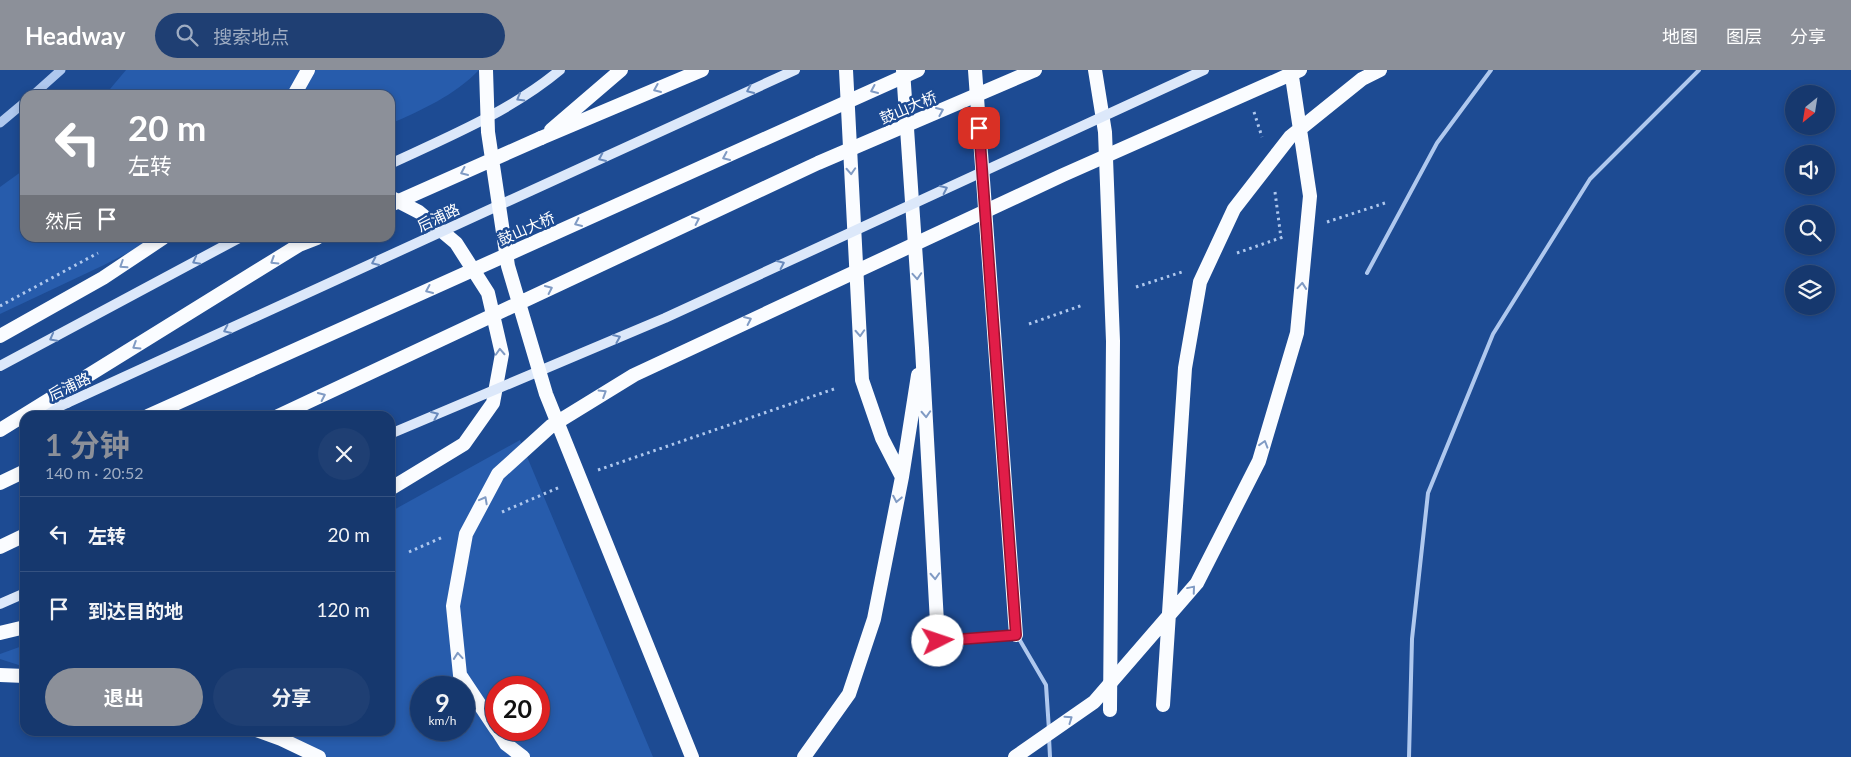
<!DOCTYPE html>
<html lang="zh">
<meta charset="utf-8">
<style>
:root{--surface:#16386e;--page:#1f3f73;--text:#f1f3f6;--muted:#9eacc2;--line:#355281;--accent:#8c9099}
body{margin:0;font-family:Lato,"Noto Sans SC",sans-serif;background:var(--page);color:var(--text);height:100vh;display:flex;flex-direction:column;font-size:19px;white-space:nowrap}
*{box-sizing:border-box;margin:0}
p{font-size:16px;color:var(--muted)}
.icon{flex:none;width:28px;height:28px;fill:none;stroke:currentColor;stroke-width:2;stroke-linecap:round;stroke-linejoin:round}
.map{position:relative;flex:1;overflow:hidden}
.sheet{position:absolute;left:20px;top:341px;width:375px;height:325px;display:flex;flex-direction:column;background:var(--surface);border-radius:15px;box-shadow:0 2px 8px #0003,0 0 0 1px var(--line)}
.sheet>*{flex:none}
.guide{position:absolute;left:20px;top:20px;width:375px;height:152px;border-radius:15px;box-shadow:0 2px 8px #0003,0 0 0 1px var(--line);background:#8c9099;color:#fff;overflow:hidden}
.needle{width:32px;rotate:210deg}
.buttons{position:absolute;left:1785px;top:15px;display:grid;gap:10px}
.buttons a{display:grid;place-items:center;width:50px;height:50px;border-radius:50%;background:var(--surface);box-shadow:0 2px 8px #0003,0 0 0 1px var(--line);font-size:25px}
.speed{position:absolute;left:410px;top:606px;display:flex;gap:10px;font-size:25px;font-weight:700;text-align:center}
.speed>*{display:grid;place-content:center;width:65px;height:65px;border-radius:50%;background:var(--surface);box-shadow:0 2px 8px #0003,0 0 0 1px var(--line);line-height:1}
.speed small{font-size:12px;font-weight:400}
.speed .limit{border:8px solid #d22;background:#fff;color:#111}
.pin{position:absolute;display:grid;place-items:center;width:42px;height:42px;color:#fff;margin:-21px;border-radius:10px;box-shadow:0 2px 8px #0006}
.me{position:absolute;width:55px;margin:-28px;rotate:86deg;stroke-linejoin:round;filter:drop-shadow(0 0 4px #0008)}
.turn{display:flex;align-items:center;gap:18px;height:105px;padding:0 25px;font-size:22px}
.turn .icon{width:65px;height:65px;stroke-width:2.5}
.turn b{display:block;font-size:35px;line-height:42px}
.then{display:flex;align-items:center;height:48px;padding:0 25px;background:#0003;gap:10px;font-size:19px}
.round{display:grid;place-items:center;flex:none;width:52px;height:52px;border-radius:26px;background:var(--page)}
.head{display:flex;align-items:center;justify-content:space-between;height:85px;padding:0 25px}
h1{font-size:30px;font-weight:700;line-height:38px;color:var(--accent)}
.button{display:flex;gap:10px;margin-top:auto;padding:10px 25px}
.button a{flex:1;height:58px;border-radius:30px;background:var(--accent);color:#fff;font-size:20px;font-weight:700;line-height:58px;text-align:center}
.button a+a{background:var(--page);color:var(--text)}
ul{padding:0;list-style:none}
li{display:flex;align-items:center;gap:15px;height:75px;padding:0 25px;border-top:1px solid var(--line)}
li div{flex:1}
li b{display:block;font-size:19px}
li em{font-style:normal}
header{display:flex;align-items:center;gap:30px;box-sizing:border-box;height:70px;padding:0 25px;background:var(--accent);color:#fff}
header strong{font-size:24px}
nav{display:flex;gap:28px;margin-inline-start:auto;font-size:18px}
.search{width:350px;height:45px;background:var(--page);display:flex;align-items:center;gap:12px;box-sizing:border-box;padding:0 18px;border-radius:28px;color:var(--muted);font-size:19px}
.map>svg:first-child{display:block}
.green{fill:#275cac;fill-rule:evenodd}
.lines{fill:none;stroke-linecap:round;stroke-linejoin:round}
.path{stroke:#afc8ee;stroke-width:3;stroke-dasharray:2.5 4;stroke-linecap:butt}
.service{stroke:#afc8ee;stroke-width:4}
.tertiary{stroke:#afc8ee;stroke-width:9}
.secondary{stroke:#dce8fa;stroke-width:10}
.trunk{stroke:#fafcff;stroke-width:14}
.secondary-bridge{stroke:#dce8fa;stroke-width:10}
.trunk-bridge{stroke:#fafcff;stroke-width:14}
.oneway{stroke:#809bc4}
.oneway2{stroke:#698abc}
.route-casing{stroke:#92132f;stroke-width:12}
.route{stroke:#e11d48;stroke-width:9}
.labels{text-anchor:middle;dominant-baseline:central;stroke-width:5;stroke-linejoin:round;paint-order:stroke}
.street-label{font-size:15px;fill:#fff;stroke:#1d4b93}
</style>
<header>
<strong>Headway</strong>
<div class="search"><svg class="icon" aria-label="search" viewBox="0 0 24 24"><circle cx="10" cy="10" r="6"/><path d="M15 15l6 6"/></svg>搜索地点</div>
<nav><a>地图</a><a>图层</a><a>分享</a></nav>
</header>
<div class="map">
<svg width="1851" height="687" viewBox="0 0 1851 687">
<rect width="100%" height="100%" fill="#1d4b93"/>
<path class="green" d="M126 0H479C455 25 422 40 390 54V25H105Z
M25 99V168H157L104 195 0 244V117Z
M520 370 653 687H325L239 661H390V442ZM421 618H464V660H421ZM496 618H539V660H496Z
M25 575V597L0 589V584Z"/>
<g class="lines">
<path class="path" d="M1254 42 1262 67
M1275 122 1281 168
M1327 152 1385 133
M1237 183 1286 166
M1136 217 1182 202
M0 236 98 183
M1029 254 1083 235
M598 400 834 319
M502 442 560 417
M409 482 443 467"/>
<path class="service" d="M1367 203 1437 73 1491 0
M1018 567 1046 615 1049 660
M942 570 1012 565
M1049 667 1050 687
M1409 687 1412 569 1428 423 1493 264 1590 109 1699 0"/>
<path class="tertiary" d="M33 25 61 0
M0 53 25 32"/>
<path class="secondary" d="M390 94C448 67 511 41 560 0
M0 296 239 168
M39 346 67 333
M0 534 25 523"/>
<path class="trunk" d="M846 0 862 310 882 368 902 407
M903 0 922 278 938 571
M975 0 1016 565
M1095 0 1105 62 1113 271 1110 640
M294 25 308 0
M551 60 621 0
M541 68 702 0
M390 127 419 142 456 173 488 223 502 284 493 333 464 374 390 419
M0 266 103 208 163 168
M0 360 299 175 317 168
M0 413 25 401
M0 477 25 465
M0 563 25 557
M0 605 25 606
M497 660 506 674 523 687
M259 661 281 669 319 687
M804 687 849 624 874 549 902 407 918 305"/>
<path class="secondary-bridge" d="M67 333 795 0
M390 364 665 248 1204 0"/>
<path class="trunk-bridge" d="M486 0 488 62 508 196 546 324 692 687
M390 135 541 68
M148 346 918 0
M278 346 818 93 1035 0
M1163 635 1185 298 1200 212 1234 139 1290 67 1362 9 1380 0
M496 659 460 605 453 536 466 464 498 404 551 356 634 305 1063 105 1300 0
M1015 687 1094 632 1197 513 1259 391 1297 263 1310 126 1291 0"/>
</g>
<defs><path id="oneway-chevron" d="M-2-3.5L2.5 0L-2 3.5" fill="none" stroke-width="1.6" stroke-linecap="round" stroke-linejoin="round" transform="scale(1.25)"/></defs>
<g class="oneway">
<use href="#oneway-chevron" transform="translate(657 19) rotate(157)"/>
<use href="#oneway-chevron" transform="translate(874 20) rotate(156)"/>
<use href="#oneway-chevron" transform="translate(940 41) rotate(-23)"/>
<use href="#oneway-chevron" transform="translate(726 87) rotate(156)"/>
<use href="#oneway-chevron" transform="translate(851 101) rotate(87)"/>
<use href="#oneway-chevron" transform="translate(464 102) rotate(156)"/>
<use href="#oneway-chevron" transform="translate(696 150) rotate(-25)"/>
<use href="#oneway-chevron" transform="translate(578 153) rotate(156)"/>
<use href="#oneway-chevron" transform="translate(274 191) rotate(148)"/>
<use href="#oneway-chevron" transform="translate(123 195) rotate(147)"/>
<use href="#oneway-chevron" transform="translate(917 206) rotate(86)"/>
<use href="#oneway-chevron" transform="translate(1302 216) rotate(-85)"/>
<use href="#oneway-chevron" transform="translate(549 219) rotate(-25)"/>
<use href="#oneway-chevron" transform="translate(429 220) rotate(156)"/>
<use href="#oneway-chevron" transform="translate(748 250) rotate(-25)"/>
<use href="#oneway-chevron" transform="translate(860 263) rotate(87)"/>
<use href="#oneway-chevron" transform="translate(136 276) rotate(148)"/>
<use href="#oneway-chevron" transform="translate(500 282) rotate(-93)"/>
<use href="#oneway-chevron" transform="translate(603 323) rotate(-32)"/>
<use href="#oneway-chevron" transform="translate(322 326) rotate(-25)"/>
<use href="#oneway-chevron" transform="translate(926 344) rotate(87)"/>
<use href="#oneway-chevron" transform="translate(1264 374) rotate(-73)"/>
<use href="#oneway-chevron" transform="translate(897 429) rotate(101)"/>
<use href="#oneway-chevron" transform="translate(484 430) rotate(-62)"/>
<use href="#oneway-chevron" transform="translate(935 506) rotate(87)"/>
<use href="#oneway-chevron" transform="translate(1192 519) rotate(-50)"/>
<use href="#oneway-chevron" transform="translate(458 586) rotate(-95)"/>
<use href="#oneway-chevron" transform="translate(1069 649) rotate(-35)"/>
</g>
<g class="oneway2">
<use href="#oneway-chevron" transform="translate(750 20) rotate(155)"/>
<use href="#oneway-chevron" transform="translate(520 28) rotate(150)"/>
<use href="#oneway-chevron" transform="translate(602 88) rotate(155)"/>
<use href="#oneway-chevron" transform="translate(944 119) rotate(-25)"/>
<use href="#oneway-chevron" transform="translate(196 191) rotate(152)"/>
<use href="#oneway-chevron" transform="translate(375 192) rotate(155)"/>
<use href="#oneway-chevron" transform="translate(781 194) rotate(-25)"/>
<use href="#oneway-chevron" transform="translate(227 260) rotate(155)"/>
<use href="#oneway-chevron" transform="translate(53 268) rotate(152)"/>
<use href="#oneway-chevron" transform="translate(617 268) rotate(-23)"/>
<use href="#oneway-chevron" transform="translate(435 345) rotate(-23)"/>
</g>
<g class="lines">
<g class="route-casing">
<path id="route" d="M938 571 1016 565 979 58"/>
</g>
<use href="#route" class="route"/>
</g>
<g class="labels">
<g class="street-label">
<text transform="translate(908 37) rotate(-23)">鼓山大桥</text>
<text transform="translate(438 147) rotate(-25)">后浦路</text>
<text transform="translate(526 158) rotate(-24)">鼓山大桥</text>
<text transform="translate(69 316) rotate(-25)">后浦路</text>
</g>
</g>
</svg>
<div class="buttons">
<a><svg class="needle" viewBox="-14 -14 28 28"><path d="M0-13l5 13h-10z" fill="#e53935"/><path d="M0 13l5-13h-10z" fill="#9eacc2"/></svg></a>
<a><svg class="icon" aria-label="sound" viewBox="0 0 24 24"><path d="M4 9h4l5-4v14l-5-4H4zM17 9q2 3 0 6"/></svg></a>
<a><svg class="icon" aria-label="search" viewBox="0 0 24 24"><circle cx="10" cy="10" r="6"/><path d="M15 15l6 6"/></svg></a>
<a><svg class="icon" aria-label="layers" viewBox="0 0 24 24"><path d="M12 4l9 5-9 5-9-5zM3 14l9 5 9-5"/></svg></a>
</div>
<div class="speed"><div>9<small>km/h</small></div><div class="limit">20</div></div>
<div class="pin" style="left:979px;top:58px;background:#d93025"><svg class="icon" aria-label="arrive" viewBox="0 0 24 24"><path d="M6 21V4h12l-3 4 3 4H6"/></svg></div>
<svg class="me" style="left:938px;top:571px" viewBox="-20 -20 40 40"><circle r="19" fill="#fff"/><path d="M0-13L10 11 0 6-10 11z" fill="#e11d48"/></svg>
<div class="guide">
<div class="turn"><svg class="icon" aria-label="left" viewBox="0 0 24 24"><path d="M17 20v-9H6M10 6l-5 5 5 5"/></svg><div><b>20 m</b>左转</div></div>
<div class="then">然后<svg class="icon" aria-label="arrive" viewBox="0 0 24 24"><path d="M6 21V4h12l-3 4 3 4H6"/></svg></div>
</div>
<section class="sheet">
<div class="head"><div><h1>1 分钟</h1><p>140 m · 20:52</p></div><a class="round"><svg class="icon" aria-label="close" viewBox="0 0 24 24"><path d="M6 6l12 12M18 6L6 18"/></svg></a></div>
<ul>
<li><svg class="icon" aria-label="left" viewBox="0 0 24 24"><path d="M17 20v-9H6M10 6l-5 5 5 5"/></svg><div><b>左转</b></div><em>20 m</em></li>
<li><svg class="icon" aria-label="arrive" viewBox="0 0 24 24"><path d="M6 21V4h12l-3 4 3 4H6"/></svg><div><b>到达目的地</b></div><em>120 m</em></li>
</ul>
<div class="button"><a>退出</a><a>分享</a></div>
</section>
</div>
